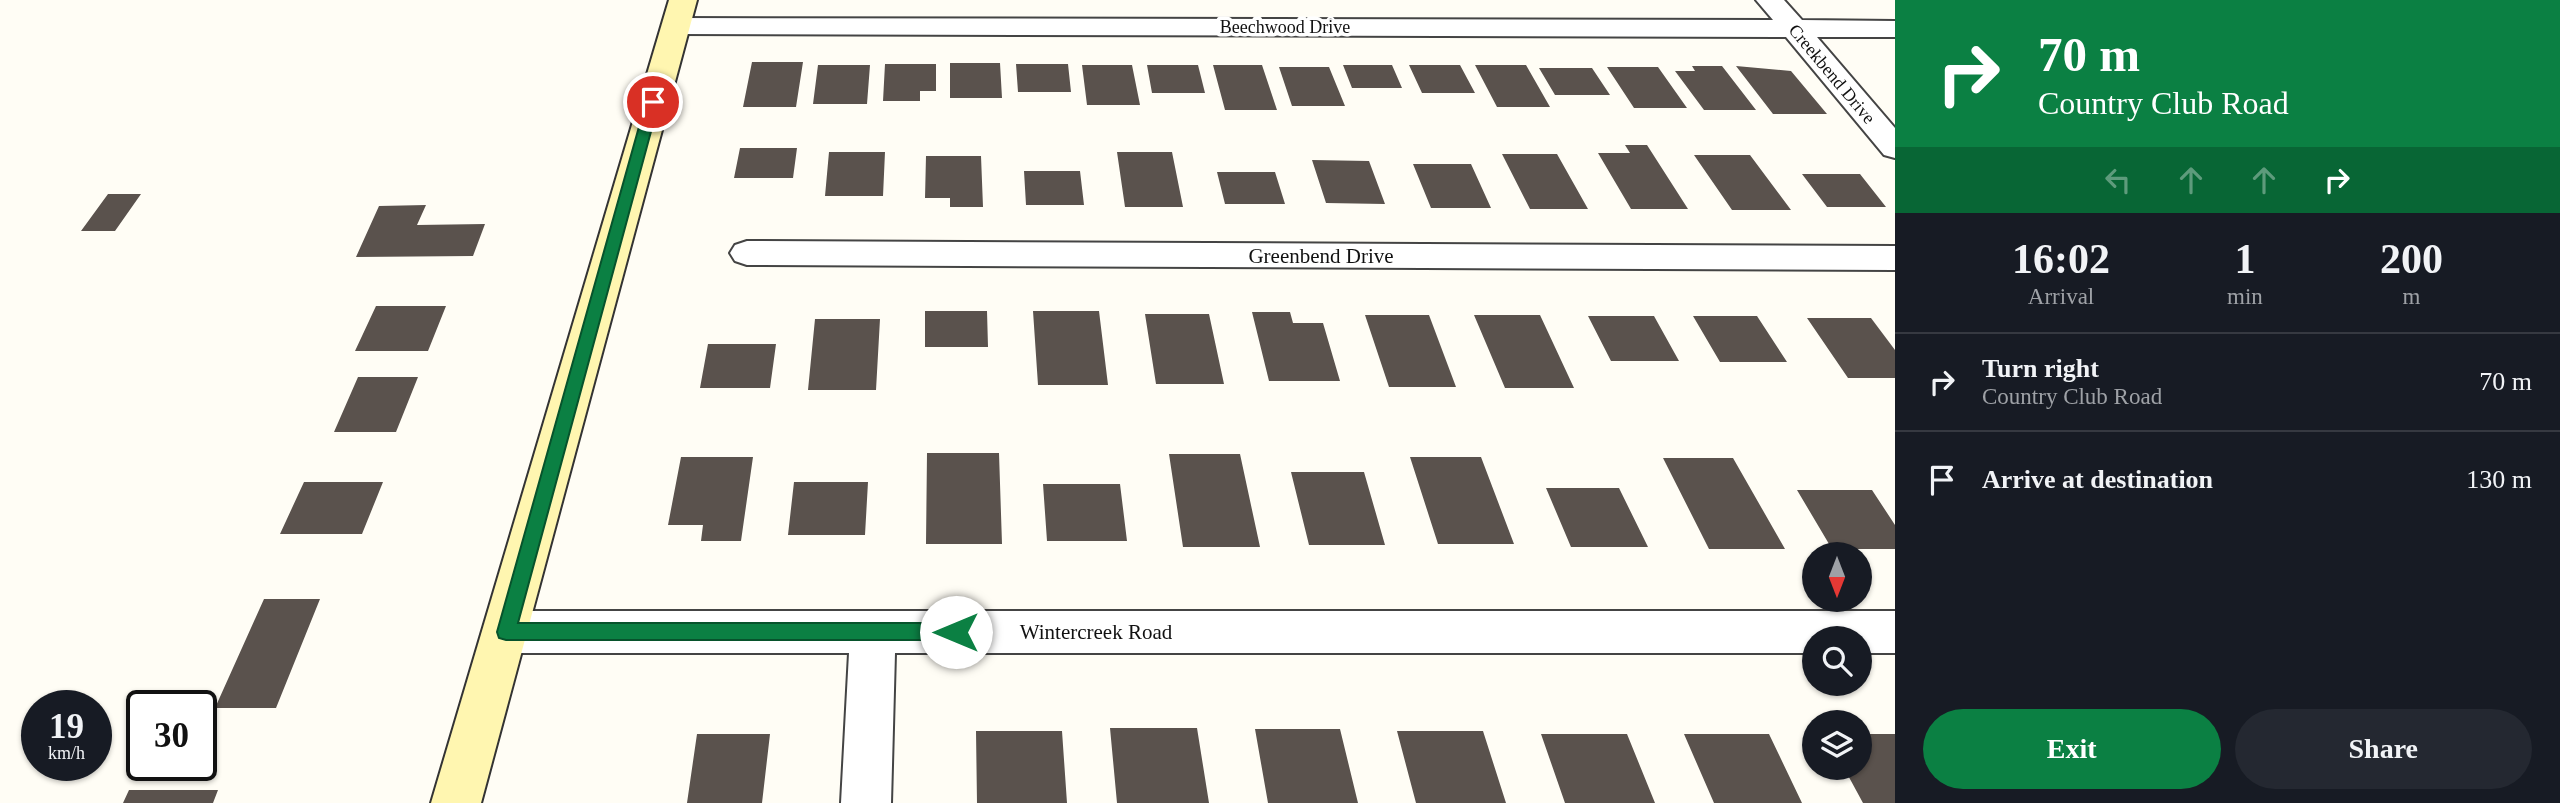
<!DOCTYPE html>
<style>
:root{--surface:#171b24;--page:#242831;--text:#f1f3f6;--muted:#9ea1a6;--line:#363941;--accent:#0b8043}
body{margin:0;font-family:Georgia,serif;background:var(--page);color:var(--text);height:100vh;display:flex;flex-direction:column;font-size:26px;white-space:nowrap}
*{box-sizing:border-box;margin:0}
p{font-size:23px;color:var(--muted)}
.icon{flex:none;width:38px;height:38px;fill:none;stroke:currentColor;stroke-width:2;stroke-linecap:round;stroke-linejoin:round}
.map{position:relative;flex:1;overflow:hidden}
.sheet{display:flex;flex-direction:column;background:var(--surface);width:665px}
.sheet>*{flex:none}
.hud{background:#0b8043;color:#fff;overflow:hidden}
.needle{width:46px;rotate:180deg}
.fabs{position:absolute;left:1802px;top:542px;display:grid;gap:14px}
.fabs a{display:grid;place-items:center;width:70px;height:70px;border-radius:50%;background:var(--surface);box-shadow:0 2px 5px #0004;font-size:35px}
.speed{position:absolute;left:21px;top:690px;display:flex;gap:14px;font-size:35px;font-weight:700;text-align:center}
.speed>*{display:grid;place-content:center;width:91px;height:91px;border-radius:50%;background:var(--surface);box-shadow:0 2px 5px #0004;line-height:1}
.speed small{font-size:18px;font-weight:400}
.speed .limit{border:4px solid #111;border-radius:10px;background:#fff;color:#111}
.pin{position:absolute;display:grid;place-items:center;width:60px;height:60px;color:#fff;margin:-30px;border:4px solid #fff;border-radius:50%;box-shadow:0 2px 7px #0007}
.me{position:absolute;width:77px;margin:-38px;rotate:270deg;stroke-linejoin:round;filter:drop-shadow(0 0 5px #0008)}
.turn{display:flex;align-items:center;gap:24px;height:147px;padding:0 28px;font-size:32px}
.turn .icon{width:91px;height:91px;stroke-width:2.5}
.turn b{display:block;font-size:49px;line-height:60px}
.lanes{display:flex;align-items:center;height:66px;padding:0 28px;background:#0003;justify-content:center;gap:35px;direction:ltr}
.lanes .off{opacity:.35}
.eta{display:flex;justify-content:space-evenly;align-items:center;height:119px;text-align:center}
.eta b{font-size:42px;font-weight:700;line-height:49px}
.action{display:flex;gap:14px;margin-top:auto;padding:14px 28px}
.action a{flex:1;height:80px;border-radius:42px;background:var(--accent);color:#fff;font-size:28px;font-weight:700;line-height:80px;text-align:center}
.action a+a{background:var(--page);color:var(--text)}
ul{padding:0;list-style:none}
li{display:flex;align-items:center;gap:21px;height:98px;padding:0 28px;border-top:2px solid var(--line)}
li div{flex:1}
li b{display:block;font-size:26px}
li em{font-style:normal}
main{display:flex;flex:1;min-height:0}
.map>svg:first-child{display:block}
.building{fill:#5a524d}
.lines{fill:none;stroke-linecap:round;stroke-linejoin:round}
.minor-casing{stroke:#444;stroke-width:4}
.secondary-casing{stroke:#333;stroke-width:4}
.minor{fill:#fff;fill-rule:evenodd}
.secondary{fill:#fff6b0;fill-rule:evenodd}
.route{fill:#0b8043;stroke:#07532c;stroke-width:2}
.labels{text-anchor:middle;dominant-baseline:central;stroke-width:7;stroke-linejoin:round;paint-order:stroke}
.far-street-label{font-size:18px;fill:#111;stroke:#fff}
.street-label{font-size:21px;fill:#111;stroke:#fff}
</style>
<main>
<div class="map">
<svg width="1895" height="803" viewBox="0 0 1895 803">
<rect width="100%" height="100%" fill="#fffdf5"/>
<path class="building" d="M752 62H803L796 107H743Z
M950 63H1000L1002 98H950Z
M885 64H936V91H920V101H883Z
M1016 64H1068L1071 92H1018Z
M818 65H870L867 104H813Z
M1082 65H1132L1140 105H1087Z
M1147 65H1198L1205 93H1152Z
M1213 65H1262L1277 110H1225Z
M1343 65H1392L1402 88H1352Z
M1409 65H1460L1475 93H1422Z
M1475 65H1526L1550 107H1497Z
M1692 66H1722L1756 110H1704L1675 71H1695Z
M1736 66 1791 71 1827 114H1773Z
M1279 67H1329L1345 106H1292Z
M1607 67H1658L1687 108H1634Z
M1539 68H1592L1610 95H1555Z
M1625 145H1647L1688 209H1631L1598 153H1630Z
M740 148H797L793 178H734Z
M829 152H885L883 196H825Z
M1117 152H1172L1183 207H1125Z
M1502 154H1557L1588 209H1530Z
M1694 155H1750L1791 210H1732Z
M926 156H981L983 207H950V198H925Z
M1312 160 1369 161 1385 204 1326 203Z
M1413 164H1471L1491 208H1431Z
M1024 171H1080L1084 205H1026Z
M1217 172H1275L1285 204H1225Z
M1802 174H1860L1886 207H1827Z
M108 194H141L115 231H81Z
M426 205 417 225 485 224 473 256 356 257 379 206Z
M376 306H446L428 351H355Z
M925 311H987L988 347H925Z
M1033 311H1099L1108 385H1038Z
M1252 312H1290L1293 323H1323L1340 381H1269Z
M1145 314H1209L1224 384H1156Z
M1365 315H1429L1456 387H1389Z
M1474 315H1540L1574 388H1505Z
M1588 316H1654L1679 361H1611Z
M1693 316H1757L1787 362H1720Z
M1807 318H1871L1895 350V378H1848Z
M815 319H880L876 390H808Z
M708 344H776L770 388H700Z
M358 377H418L396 432H334Z
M927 453H999L1002 544H926Z
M1169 454H1240L1260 547H1183Z
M681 457H753L741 541H701L703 525H668Z
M1410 457H1481L1514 544H1438Z
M1663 458H1733L1785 549H1709Z
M1291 472H1364L1385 545H1309Z
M304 482H383L362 534H280Z
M794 482H868L865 535H788Z
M1043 484H1120L1127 541H1047Z
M1546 488H1619L1648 547H1571Z
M1797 490H1872L1895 525V549H1832Z
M264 599H320L276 708H215Z
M1110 728H1197L1209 803H1117Z
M1255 729H1340L1358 803H1268Z
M976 731H1062L1067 803H977Z
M1397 731H1483L1506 803H1416Z
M697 734H770L762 803H687Z
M1541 734H1627L1655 803H1565Z
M1684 734H1769L1802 803H1714Z
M1860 734H1895V803H1863L1844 768H1860Z
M129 790H218L213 803H123Z"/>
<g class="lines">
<g class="minor-casing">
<path id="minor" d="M1756 0H1784L1802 20 1895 21V37H1817L1895 128V158L1884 155 1786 37 676 34 666 32 662 26 666 20 676 18 1773 20Z
M747 241 1895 246V270L747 265 735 261 730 253 735 245Z
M506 611H1895V653H1860V639H1815V653H895L891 803H841L849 653H506L490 647 483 632 490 617Z"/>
</g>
<g class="secondary-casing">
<path id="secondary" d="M669 0H697L481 803H431Z"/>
</g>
<use href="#minor" class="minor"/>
<use href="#secondary" class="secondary"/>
</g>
<path class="route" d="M653 98 659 102 518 623H956L963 625 965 632 963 638 956 640H506L499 638 497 632 646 102Z"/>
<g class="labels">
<g class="far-street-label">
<text x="1285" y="27">Beechwood Drive</text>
<text transform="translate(1832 74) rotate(50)">Creekbend Drive</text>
</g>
<g class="street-label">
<text x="1321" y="256">Greenbend Drive</text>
<text x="1096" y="632">Wintercreek Road</text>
</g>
</g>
</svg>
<div class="fabs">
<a><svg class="needle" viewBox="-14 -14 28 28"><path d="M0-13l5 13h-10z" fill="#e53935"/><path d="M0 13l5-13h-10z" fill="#9ea1a6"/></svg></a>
<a><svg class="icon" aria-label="search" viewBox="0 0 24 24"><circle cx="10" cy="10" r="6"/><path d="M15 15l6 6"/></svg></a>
<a><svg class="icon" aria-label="layers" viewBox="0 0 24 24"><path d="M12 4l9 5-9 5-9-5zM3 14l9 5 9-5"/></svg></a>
</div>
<div class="speed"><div>19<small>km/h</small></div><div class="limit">30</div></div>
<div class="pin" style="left:653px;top:102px;background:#d93025"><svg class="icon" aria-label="arrive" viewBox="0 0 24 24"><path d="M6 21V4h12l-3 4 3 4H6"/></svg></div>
<svg class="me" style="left:956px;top:632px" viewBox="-20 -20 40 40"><circle r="19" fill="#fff"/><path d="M0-13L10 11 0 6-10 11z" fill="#0b8043"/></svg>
</div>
<section class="sheet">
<div class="hud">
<div class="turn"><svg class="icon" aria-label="right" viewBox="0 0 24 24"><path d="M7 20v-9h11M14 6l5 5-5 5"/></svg><div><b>70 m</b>Country Club Road</div></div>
<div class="lanes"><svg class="icon off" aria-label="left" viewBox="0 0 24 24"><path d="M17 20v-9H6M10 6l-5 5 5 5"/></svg><svg class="icon off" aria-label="ahead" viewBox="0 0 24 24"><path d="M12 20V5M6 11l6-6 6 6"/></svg><svg class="icon off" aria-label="ahead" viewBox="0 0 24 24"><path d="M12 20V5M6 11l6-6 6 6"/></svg><svg class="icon" aria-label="right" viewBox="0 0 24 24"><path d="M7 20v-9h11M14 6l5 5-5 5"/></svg></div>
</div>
<div class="eta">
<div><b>16:02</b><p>Arrival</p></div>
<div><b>1</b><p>min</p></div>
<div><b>200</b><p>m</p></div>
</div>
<ul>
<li><svg class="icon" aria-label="right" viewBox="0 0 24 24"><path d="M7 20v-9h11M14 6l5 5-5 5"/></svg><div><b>Turn right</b><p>Country Club Road</p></div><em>70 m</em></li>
<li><svg class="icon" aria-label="arrive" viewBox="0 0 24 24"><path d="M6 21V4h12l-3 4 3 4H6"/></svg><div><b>Arrive at destination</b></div><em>130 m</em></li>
</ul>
<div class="action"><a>Exit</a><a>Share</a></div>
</section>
</main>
